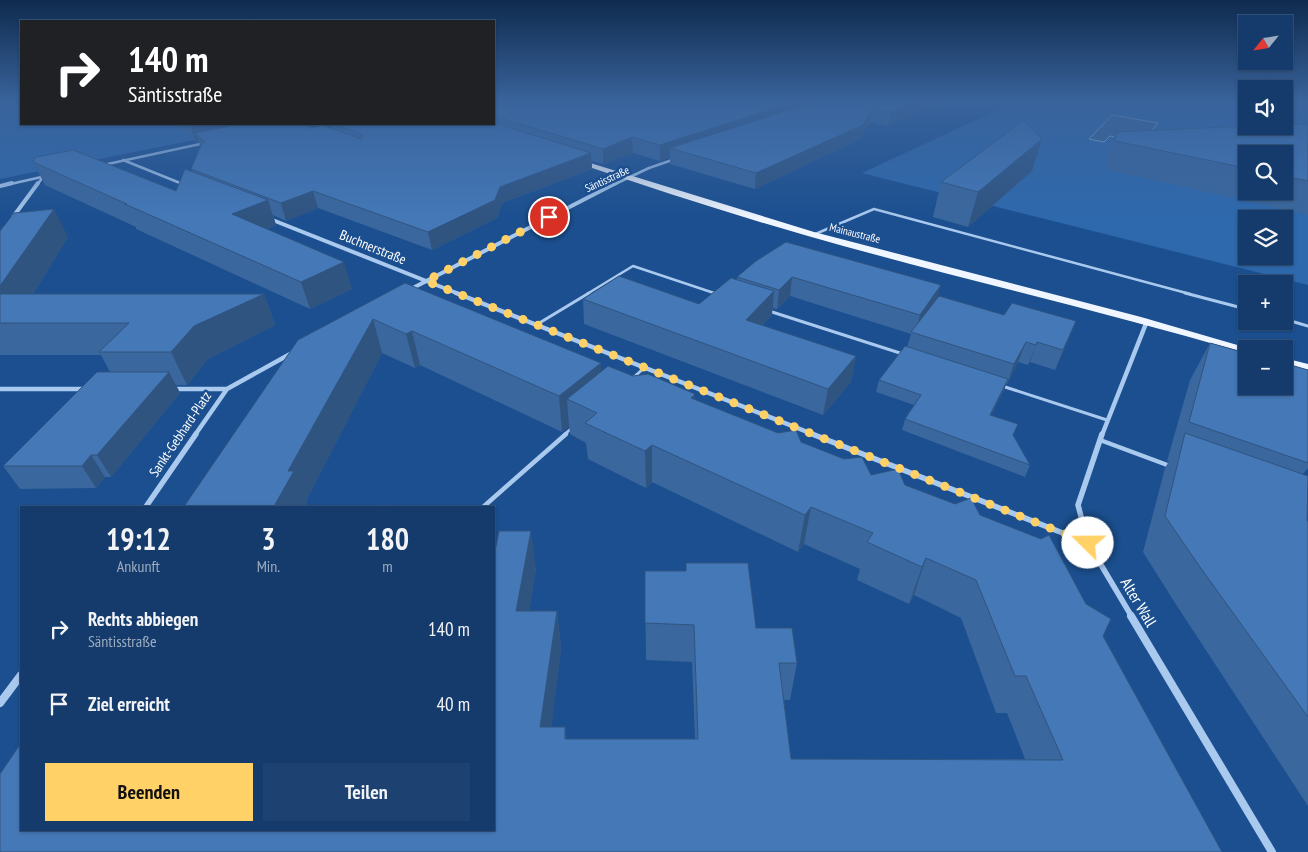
<!DOCTYPE html>
<html lang="de">
<meta charset="utf-8">
<style>
:root{--surface:#143b6b;--page:#1d4271;--text:#f1f3f6;--muted:#9dadc1;--line:#33557e;--accent:#ffd166}
body{margin:0;font-family:"PT Sans Narrow",sans-serif;background:var(--page);color:var(--text);height:100vh;display:flex;flex-direction:column;font-size:19px;white-space:nowrap}
*{box-sizing:border-box;margin:0}
p{font-size:16px;color:var(--muted)}
.icon{flex:none;width:28px;height:28px;fill:none;stroke:currentColor;stroke-width:2;stroke-linecap:round;stroke-linejoin:round}
.map{position:relative;flex:1;overflow:hidden}
.drawer{position:absolute;left:20px;top:506px;width:475px;height:325px;display:flex;flex-direction:column;background:var(--surface);border-radius:0px;box-shadow:0 1px 4px #0004,0 0 0 1px var(--line)}
.drawer>*{flex:none}
.hud{position:absolute;left:20px;top:20px;width:475px;height:105px;border-radius:0px;box-shadow:0 1px 4px #0004,0 0 0 1px var(--line);background:#202124;color:#fff;overflow:hidden}
.needle{width:32px;rotate:240deg}
.controls{position:absolute;left:1238px;top:15px;display:grid;gap:10px}
.controls a{display:grid;place-items:center;width:55px;height:55px;border-radius:0px;background:var(--surface);box-shadow:0 1px 4px #0004,0 0 0 1px var(--line);font-size:25px}
.pin{position:absolute;display:grid;place-items:center;width:42px;height:42px;color:#fff;margin:-21px;border:2px solid #fff;border-radius:50%;box-shadow:0 1px 5px #0007}
.me{position:absolute;width:55px;margin:-28px;rotate:292deg;stroke-linejoin:round;filter:drop-shadow(0 0 4px #0008)}
.turn{display:flex;align-items:center;gap:18px;height:105px;padding:0 25px;font-size:22px}
.turn .icon{width:65px;height:65px;stroke-width:2.5}
.turn b{display:block;font-size:35px;line-height:42px}
.eta{display:flex;justify-content:space-evenly;align-items:center;height:85px;text-align:center}
.eta b{font-size:30px;font-weight:700;line-height:35px}
.button{display:flex;gap:10px;margin-top:auto;padding:10px 25px}
.button a{flex:1;height:58px;border-radius:0px;background:var(--accent);color:#111;font-size:20px;font-weight:700;line-height:58px;text-align:center}
.button a+a{background:var(--page);color:var(--text)}
ul{padding:0;list-style:none}
li{display:flex;align-items:center;gap:15px;height:75px;padding:0 25px}
li div{flex:1}
li b{display:block;font-size:19px}
li em{font-style:normal}
.map>svg:first-child{display:block}
.green{fill:#2e69ad;fill-rule:evenodd}
.water{fill:#3c6290;stroke:#9cc4f0}
.lines{fill:none;stroke-linecap:round;stroke-linejoin:round}
.lane-far2{stroke:#a9c9ee;stroke-width:2.5}
.lane-far1{stroke:#a9c9ee;stroke-width:3}
.lane{stroke:#a9c9ee;stroke-width:4.5}
.street-far4{stroke:#a9c9ee;stroke-width:2.5}
.street-far3{stroke:#a9c9ee;stroke-width:4}
.street-far2{stroke:#a9c9ee;stroke-width:4.5}
.street-far1{stroke:#a9c9ee;stroke-width:5.5}
.street{stroke:#a9c9ee;stroke-width:8}
.primary{fill:#f0f6ff;fill-rule:evenodd}
.wall{fill:#3a679d;fill-rule:evenodd}
.shaded-wall{fill:#305480}
.building{fill:#4478b7;stroke:#305480}
.route{stroke:#ffd166;stroke-width:9;stroke-dasharray:0 16.2}
.labels{text-anchor:middle;dominant-baseline:central;stroke-width:5;stroke-linejoin:round;paint-order:stroke}
.far-street-label{font-size:11px;fill:#fff;stroke:#1b4f8f}
.street-label{font-size:14px;fill:#fff;stroke:#1b4f8f}
.near-street-label{font-size:16px;fill:#fff;stroke:#1b4f8f}
</style>
<div class="map">
<svg width="1308" height="852" viewBox="0 0 1308 852">
<rect width="100%" height="100%" fill="#1b4f8f"/>
<path class="green" d="M0 100H21V124H274L0 179Z
M1019 100H1246V126H1284V100H1308V285L862 173ZM1246 154H1284V191H1246ZM1246 219H1284V256H1246Z"/>
<path class="water" d="M1112 115 1158 123 1142 142 1110 136 1104 142 1089 139Z"/>
<g class="lines">
<path class="lane-far2" d="M813 235 874 209 1190 294
M587 294 633 266 717 294"/>
<path class="lane-far1" d="M713 293 717 294
M1185 293 1246 309
M769 311 903 354
M1284 319 1308 326
M536 325 589 293
M633 378 644 368
M1002 386 1107 420
M564 435 573 427"/>
<path class="lane" d="M1100 440 1170 466
M482 508 566 434"/>
<path class="street-far4" d="M123 160 185 185
M103 165 205 143
M6 185 46 176
M37 185 43 177
M613 185 649 168 675 159"/>
<path class="street-far3" d="M182 183 186 185
M0 186 12 183
M13 217 38 183
M270 219 459 294
M409 290 616 183"/>
<path class="street-far2" d="M456 293 815 435
M0 389H86
M172 389H227
M195 435 227 389 292 353
M1102 435 1147 321"/>
<path class="street-far1" d="M812 434 1088 543
M1102 434 1078 505 1088 543 1132 617
M145 508 196 434"/>
<path class="street" d="M1131 616 1272 852
M0 703 21 675"/>
<path class="primary" d="M574 158 814 232 1141 317 1251 349H1246V353L1242 352C1098 310 952 277 808 236 730 214 652 188 574 162Z
M1284 358 1308 364V371L1284 364Z"/>
</g>
<path class="wall" d="M494 100H944L888 126 870 122 860 139 755 189 670 164V157L660 161 633 153 603 164 592 161V169L502 203 497 218 432 250 318 208 286 221 273 215 276 225 267 229 352 289 310 309 136 229V227L45 185 33 162 176 191 192 171 191 169 200 146 199 142H196L177 124H305L311 128 333 129 331 124H494Z
M1308 124V215L1105 169 1106 159 1116 132ZM1246 154H1284V191H1246Z
M1032 171 968 227 933 217 941 182Z
M0 231 68 237 33 294H264L275 325 208 359 187 385H176L180 393 111 477H105L96 488 20 489 3 466 110 372 101 355H0Z
M756 261 938 297 1004 315 1076 321 1068 341 1055 370 1030 362 1028 365 1018 362 1007 384H1006L1004 390 991 415 1014 436 1030 465 1025 477 902 430 905 419 914 405 876 392 879 380 907 347 911 334 790 296 777 309 772 308V315L762 325 856 356 851 382 823 415 584 324 583 299 699 304 737 280V277Z
M405 283 601 372 633 376 695 394V400L801 442 871 475 905 485 980 515 1103 636 1222 852 494 830V556L536 568 529 611H557L561 648 551 727H565L567 739H695L692 662 646 660 645 571 756 628 797 663 790 700H784L791 759H1025L1007 713H996L961 618 914 595 909 604 857 580 860 569 804 544 798 552 652 482 646 488 588 459 586 443 570 434 569 426 562 432 420 365 415 368 382 353 306 501 309 508H183Z
M1210 343 1308 370V468L1303 474 1307 521H1308V806L1175 603 1143 552 1165 468 1169 461H1167L1190 380Z"/>
<path class="shaded-wall" d="M800 100H839L670 148V157L660 161V145Z
M918 100H944L888 126 891 112Z
M873 108 870 122 860 139 755 189 756 173Z
M189 124H286L195 133 199 142H196Z
M632 137 633 153 603 164V149Z
M1042 139 1032 171 968 227 978 192Z
M591 153 592 169 502 203 497 218 432 250 428 232 500 187Z
M313 191 318 208 286 221 281 203Z
M268 200 276 225 241 239 232 214Z
M54 209 68 237 15 323 0 302V286Z
M344 262 352 289 310 309 301 282Z
M792 277 790 296 777 309 779 290Z
M941 285 936 304 915 333 920 315Z
M774 291 772 315 744 344 746 320Z
M264 294 275 325 208 359 187 385 171 352 194 326Z
M373 319 382 353 306 501 309 508H273L288 471Z
M1076 321 1068 341 1055 370 1063 350Z
M412 331 420 365 415 368 406 334Z
M1026 342 1018 362 1007 384 1014 364Z
M1037 342 1030 362 1028 365 1036 345Z
M856 356 851 382 823 415 828 389Z
M601 363 603 398 567 399 569 426 562 432 559 396Z
M169 372 180 393 111 477 97 455Z
M1008 379 1004 390 986 426 990 415Z
M695 394 694 429 691 398Z
M652 445V482L646 488 645 451Z
M91 455 105 477 96 488 82 466Z
M811 507 804 544 798 552 805 515Z
M531 531 536 568 523 648 516 611Z
M926 558 914 595 909 604 922 567Z
M557 611 561 648 547 763 540 727Z
M565 727 570 763 565 739Z"/>
<path class="building" d="M494 100H800L660 145 632 137 603 149 494 116Z
M820 100H918L891 112 873 108 863 125 756 173 670 148Z
M1024 120 1042 139 978 192 941 182Z
M494 123 591 153 500 187 495 200 428 232 313 191 281 203 191 169 202 143 205 142 195 133 240 124H305L311 128 322 125 361 139 363 137 362 134 334 124H494Z
M1308 124V181L1284 176V154H1246V168L1115 141 1116 132 1246 126H1284V125Z
M73 150 176 191 185 169 268 200 232 214 344 262 301 282 125 204H127L33 162 36 157Z
M54 209 0 286V231L14 213Z
M786 242 941 285 920 315 792 277 779 290 737 277 756 261Z
M619 276 699 304 731 278 774 291 746 320 856 356 828 389 583 299Z
M405 283 601 363 559 396 412 331 406 334 373 319 288 471H294L273 508H183L298 340Z
M0 294H264L194 326 171 352H99L129 323H0Z
M939 296 1004 315 1012 303 1076 321 1063 350 1037 342 1036 345 1026 342 1014 364 911 332Z
M1210 343 1246 353V386H1284V363L1308 370V463L1189 422Z
M905 346 1008 379 990 415 1018 424 1013 435 1030 465 905 419 921 395 879 380Z
M608 366 633 376 648 374 695 394 691 398 778 433 796 430 801 442 844 459 862 457 871 475 898 469 905 485 955 504 971 498 980 515 1041 539 1049 535 1086 604 1111 619 1103 636 1222 852H0V774L21 743V830H494V556L499 531H531L516 611H557L540 727H565V739H698L694 625 645 623V571H686V563H748L756 628H792L797 663H779L791 759 1063 760 1026 676H1015L976 580 926 558 922 567 867 542 873 533 811 507 805 515 652 445 645 451 585 423 597 413 567 399Z
M97 372H169L97 455H91L82 466H3Z
M1185 433 1308 476 1307 521H1308V717L1200 567 1165 516Z
M383 505 408 508H382Z"/>
<linearGradient id="sky" x2="0" y2="1"><stop stop-color="#0f2b4f"/><stop offset="0.46" stop-color="#39639b"/><stop offset="1" stop-color="#39639b" stop-opacity="0"/></linearGradient>
<rect width="1308" height="219" fill="url(#sky)"/>
<g class="lines">
<path class="route" d="M549 217 426 281 1088 543"/>
</g>
<g class="labels">
<g class="far-street-label">
<text transform="translate(607 179) rotate(-25)">Säntisstraße</text>
<text transform="translate(855 233) rotate(14)">Mainaustraße</text>
</g>
<g class="street-label">
<text transform="translate(373 247) rotate(22)">Buchnerstraße</text>
<text transform="translate(180 434) rotate(-56)">Sankt-Gebhard-Platz</text>
</g>
<g class="near-street-label">
<text transform="translate(1139 602) rotate(59)">Alter Wall</text>
</g>
</g>
</svg>
<div class="controls">
<a><svg class="needle" viewBox="-14 -14 28 28"><path d="M0-13l5 13h-10z" fill="#e53935"/><path d="M0 13l5-13h-10z" fill="#9dadc1"/></svg></a>
<a><svg class="icon" aria-label="sound" viewBox="0 0 24 24"><path d="M4 9h4l5-4v14l-5-4H4zM17 9q2 3 0 6"/></svg></a>
<a><svg class="icon" aria-label="search" viewBox="0 0 24 24"><circle cx="10" cy="10" r="6"/><path d="M15 15l6 6"/></svg></a>
<a><svg class="icon" aria-label="layers" viewBox="0 0 24 24"><path d="M12 4l9 5-9 5-9-5zM3 14l9 5 9-5"/></svg></a>
<a>+</a>
<a>−</a>
</div>
<div class="pin" style="left:549px;top:217px;background:#d93025"><svg class="icon" aria-label="arrive" viewBox="0 0 24 24"><path d="M6 21V4h12l-3 4 3 4H6"/></svg></div>
<svg class="me" style="left:1088px;top:543px" viewBox="-20 -20 40 40"><circle r="19" fill="#fff"/><path d="M0-13L10 11 0 6-10 11z" fill="#ffd166"/></svg>
<div class="hud">
<div class="turn"><svg class="icon" aria-label="right" viewBox="0 0 24 24"><path d="M7 20v-9h11M14 6l5 5-5 5"/></svg><div><b>140 m</b>Säntisstraße</div></div>
</div>
<section class="drawer">
<div class="eta">
<div><b>19:12</b><p>Ankunft</p></div>
<div><b>3</b><p>Min.</p></div>
<div><b>180</b><p>m</p></div>
</div>
<ul>
<li><svg class="icon" aria-label="right" viewBox="0 0 24 24"><path d="M7 20v-9h11M14 6l5 5-5 5"/></svg><div><b>Rechts abbiegen</b><p>Säntisstraße</p></div><em>140 m</em></li>
<li><svg class="icon" aria-label="arrive" viewBox="0 0 24 24"><path d="M6 21V4h12l-3 4 3 4H6"/></svg><div><b>Ziel erreicht</b></div><em>40 m</em></li>
</ul>
<div class="button"><a>Beenden</a><a>Teilen</a></div>
</section>
</div>
